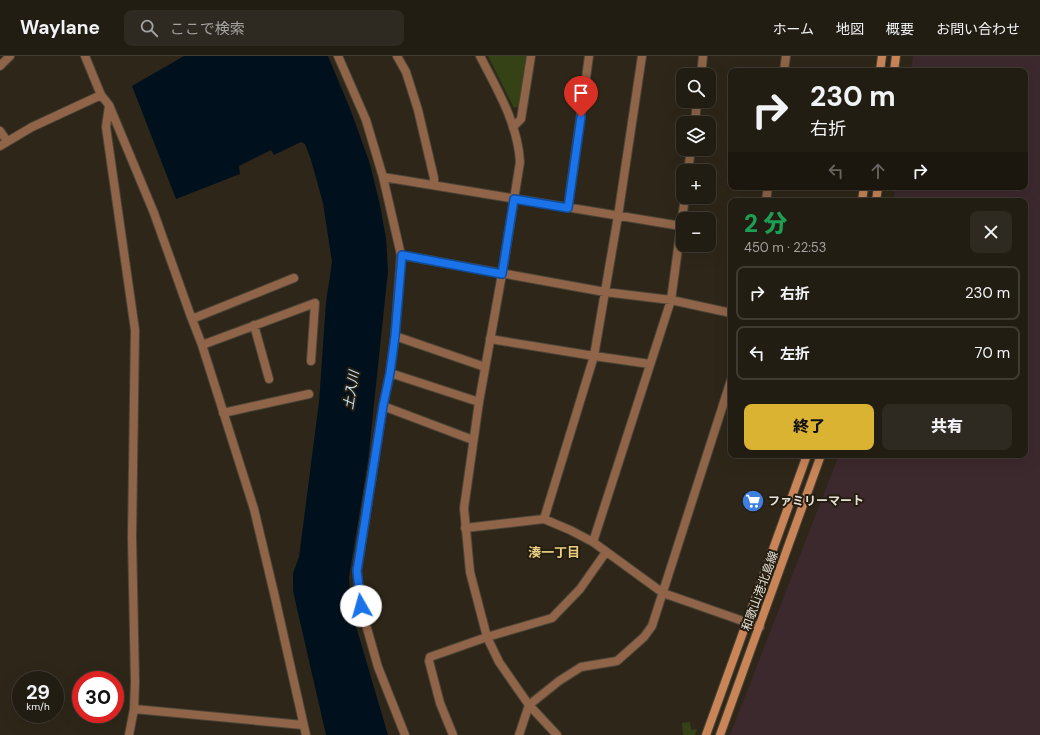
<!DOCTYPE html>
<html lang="ja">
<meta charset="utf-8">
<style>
:root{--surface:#221d13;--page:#2e2a21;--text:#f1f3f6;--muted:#a2a2a0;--line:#3f3b33;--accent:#dab333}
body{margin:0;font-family:"DM Sans","Noto Sans JP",sans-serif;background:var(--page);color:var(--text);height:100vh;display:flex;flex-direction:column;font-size:15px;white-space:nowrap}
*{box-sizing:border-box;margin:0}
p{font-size:13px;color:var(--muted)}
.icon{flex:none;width:22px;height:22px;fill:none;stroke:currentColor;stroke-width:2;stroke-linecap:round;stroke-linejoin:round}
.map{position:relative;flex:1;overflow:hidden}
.sheet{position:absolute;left:728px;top:142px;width:300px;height:260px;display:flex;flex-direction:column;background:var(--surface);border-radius:8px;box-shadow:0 4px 16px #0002,0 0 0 1px var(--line)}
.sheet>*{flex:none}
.top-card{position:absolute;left:728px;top:12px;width:300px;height:122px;border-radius:8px;box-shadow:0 4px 16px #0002,0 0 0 1px var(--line);background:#221d13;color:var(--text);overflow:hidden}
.controls{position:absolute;left:676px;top:12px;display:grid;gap:8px}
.controls a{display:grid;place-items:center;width:40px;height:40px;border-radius:8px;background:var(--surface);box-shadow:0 4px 16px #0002,0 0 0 1px var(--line);font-size:20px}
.speed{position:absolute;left:12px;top:615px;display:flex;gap:8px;font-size:20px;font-weight:700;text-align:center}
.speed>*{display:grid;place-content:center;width:52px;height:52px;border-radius:50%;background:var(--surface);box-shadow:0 4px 16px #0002,0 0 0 1px var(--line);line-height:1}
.speed small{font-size:10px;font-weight:400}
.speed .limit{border:6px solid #d22;background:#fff;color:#111}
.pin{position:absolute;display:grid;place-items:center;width:34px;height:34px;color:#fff;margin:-41px -17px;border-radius:50% 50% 50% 0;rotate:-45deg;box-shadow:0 0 4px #0007}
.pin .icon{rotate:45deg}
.me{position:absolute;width:44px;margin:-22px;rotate:353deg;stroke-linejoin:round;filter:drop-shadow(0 0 3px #0008)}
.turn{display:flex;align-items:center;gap:14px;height:84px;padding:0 16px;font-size:18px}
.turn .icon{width:52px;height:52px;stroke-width:2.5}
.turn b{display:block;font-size:28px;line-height:34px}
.lanes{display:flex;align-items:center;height:38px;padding:0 16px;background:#0003;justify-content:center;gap:20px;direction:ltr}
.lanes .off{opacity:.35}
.round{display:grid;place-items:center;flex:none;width:42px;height:42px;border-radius:8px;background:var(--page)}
.headline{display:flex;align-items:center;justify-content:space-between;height:68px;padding:0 16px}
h1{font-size:24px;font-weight:800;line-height:30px;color:#1e9e55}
.primary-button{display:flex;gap:8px;margin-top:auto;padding:8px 16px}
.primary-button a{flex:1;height:46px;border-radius:8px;background:var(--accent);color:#111;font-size:16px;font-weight:800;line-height:46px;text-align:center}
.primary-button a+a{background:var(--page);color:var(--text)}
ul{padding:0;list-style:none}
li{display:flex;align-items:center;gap:12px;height:54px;margin:0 8px 6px;padding:0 8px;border:2px solid var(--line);border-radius:8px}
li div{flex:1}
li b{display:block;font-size:15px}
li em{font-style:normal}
header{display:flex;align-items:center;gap:24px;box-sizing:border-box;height:56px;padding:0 20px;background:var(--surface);border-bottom:1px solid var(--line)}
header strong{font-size:19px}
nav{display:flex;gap:22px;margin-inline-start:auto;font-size:14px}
.search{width:280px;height:36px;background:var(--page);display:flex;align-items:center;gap:10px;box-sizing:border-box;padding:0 14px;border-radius:8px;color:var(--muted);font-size:15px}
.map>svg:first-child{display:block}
.industrial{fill:#3c292e}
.green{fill:#344216}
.water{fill:#00111d}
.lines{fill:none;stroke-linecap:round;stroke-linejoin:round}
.minor-casing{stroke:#4b4537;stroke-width:10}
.tertiary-casing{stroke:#4b4537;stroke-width:10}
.secondary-casing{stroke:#4b4537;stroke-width:10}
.minor{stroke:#8f6448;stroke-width:8}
.tertiary{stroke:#8f6448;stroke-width:8}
.secondary{stroke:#c98557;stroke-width:8}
.route-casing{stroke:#114b97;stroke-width:10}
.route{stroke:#1a73e8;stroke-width:7}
.labels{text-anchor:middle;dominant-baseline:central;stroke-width:4;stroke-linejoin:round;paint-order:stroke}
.poi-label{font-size:12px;font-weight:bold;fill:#e5e0d7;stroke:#241d10;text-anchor:start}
.street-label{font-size:12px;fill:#e5e0d7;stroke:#241d10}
.water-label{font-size:13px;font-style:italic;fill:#c2e7fd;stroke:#241d10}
.neighbourhood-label{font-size:13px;font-weight:bold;fill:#e9ce82;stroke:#241d10}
</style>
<header>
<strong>Waylane</strong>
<div class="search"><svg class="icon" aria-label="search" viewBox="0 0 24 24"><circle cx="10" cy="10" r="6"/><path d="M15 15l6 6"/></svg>ここで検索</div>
<nav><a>ホーム</a><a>地図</a><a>概要</a><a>お問い合わせ</a></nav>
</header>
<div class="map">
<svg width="1040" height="679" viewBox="0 0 1040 679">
<rect width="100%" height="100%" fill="#2e2719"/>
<path class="industrial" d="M913 0H1040V679H730L839 399H1025V145H893L895 131H1025V15H911Z"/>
<path class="green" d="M488 0H527L520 50 514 52Z
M690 666 691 674 697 673 695 679H683L682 667Z"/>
<path class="water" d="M184 0H328L351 55 370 108 380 149 386 182 388 215 368 405 349 521 350 539 353 560 388 679H326L293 535V517L299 501 319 346 326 246 332 206 323 147 311 104 305 88 301 86 274 99 271 94 239 110 240 118 176 143 132 30Z"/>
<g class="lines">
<g class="minor-casing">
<path id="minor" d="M85 0 101 39 109 49 154 157 190 258 202 289 254 453 274 537 306 679
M338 0 366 64 383 121
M397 0 406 16 418 54 434 122V129
M642 0 618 160 594 300 650 308
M0 10 10 0
M784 15 786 0
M701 19 703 0
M109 50 106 71 135 274 132 481 135 626 134 653 129 679
M695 67 697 45
M513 71 521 63 531 0
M0 75 7 85
M0 90 32 71 101 39
M688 115 691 93
M766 145 768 131
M568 151 589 0
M401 199 605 236 671 244 731 257
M192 263 294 222
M254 269 269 323
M395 280 485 311
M490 283 594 300 544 463
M202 289 315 247 311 305
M390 317 479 346
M383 350 473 384
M223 357 309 338
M465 472 544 463 570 474 593 486 663 537 760 571
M593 486 671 244 685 141
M134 653 303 669
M405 679 378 611 361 551 357 515 383 350 390 317 395 280 401 199 383 121 681 170
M453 679 440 647 429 605 430 601 487 581 552 562 580 533 606 496
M519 679 529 649 559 625 581 611 617 605 644 581 652 570 731 324"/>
</g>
<g class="tertiary-casing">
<path id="tertiary" d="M480 0C497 33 518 68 520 106L502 218 479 346 464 452 470 516 487 581 499 606 529 649 557 679"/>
</g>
<g class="secondary-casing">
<path id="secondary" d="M880 15 882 0
M894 15 896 0
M862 145 864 131
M876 145 878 131
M706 679 807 399
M720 679 821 399"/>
</g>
<use href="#minor" class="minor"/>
<use href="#tertiary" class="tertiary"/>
<use href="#secondary" class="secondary"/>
</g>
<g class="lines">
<g class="route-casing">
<path id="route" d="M361 550 357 515 383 350 390 317 395 280 402 199 502 218 514 143 568 152 581 61"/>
</g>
<use href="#route" class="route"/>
</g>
<defs>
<g id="supermarket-disc" transform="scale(1.15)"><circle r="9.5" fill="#3f7fe0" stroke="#241d10"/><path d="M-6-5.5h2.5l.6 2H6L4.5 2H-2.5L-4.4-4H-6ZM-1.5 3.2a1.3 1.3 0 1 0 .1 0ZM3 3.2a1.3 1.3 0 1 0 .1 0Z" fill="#fff"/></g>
</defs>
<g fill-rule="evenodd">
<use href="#supermarket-disc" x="753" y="445"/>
</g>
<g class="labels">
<g class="poi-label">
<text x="768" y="445">ファミリーマート</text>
</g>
<g class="street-label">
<text transform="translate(760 535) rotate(-70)">和歌山港北島線</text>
</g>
<g class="water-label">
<text transform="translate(351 334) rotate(-81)">土入川</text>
</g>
<g class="neighbourhood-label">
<text x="554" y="496">湊一丁目</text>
</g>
</g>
</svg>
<div class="controls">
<a><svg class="icon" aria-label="search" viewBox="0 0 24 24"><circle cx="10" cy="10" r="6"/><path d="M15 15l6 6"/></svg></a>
<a><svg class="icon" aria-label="layers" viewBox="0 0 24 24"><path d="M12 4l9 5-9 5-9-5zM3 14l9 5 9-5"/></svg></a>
<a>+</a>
<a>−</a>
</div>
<div class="speed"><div>29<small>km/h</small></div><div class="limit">30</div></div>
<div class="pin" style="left:581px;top:61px;background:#d93025"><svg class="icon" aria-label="arrive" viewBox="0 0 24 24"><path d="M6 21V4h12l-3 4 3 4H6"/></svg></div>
<svg class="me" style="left:361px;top:550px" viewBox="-20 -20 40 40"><circle r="19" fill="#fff"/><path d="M0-13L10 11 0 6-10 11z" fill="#1a73e8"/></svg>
<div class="top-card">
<div class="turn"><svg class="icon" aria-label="right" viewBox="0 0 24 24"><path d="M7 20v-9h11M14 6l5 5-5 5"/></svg><div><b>230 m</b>右折</div></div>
<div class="lanes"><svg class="icon off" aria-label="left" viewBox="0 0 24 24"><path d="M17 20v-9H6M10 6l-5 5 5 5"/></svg><svg class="icon off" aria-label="ahead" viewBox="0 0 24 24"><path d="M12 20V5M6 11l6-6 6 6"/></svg><svg class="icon" aria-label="right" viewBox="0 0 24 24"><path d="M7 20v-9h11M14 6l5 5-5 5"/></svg></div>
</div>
<section class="sheet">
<div class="headline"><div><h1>2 分</h1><p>450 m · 22:53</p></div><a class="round"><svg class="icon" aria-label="close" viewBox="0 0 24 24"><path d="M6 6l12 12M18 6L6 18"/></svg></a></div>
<ul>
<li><svg class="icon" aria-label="right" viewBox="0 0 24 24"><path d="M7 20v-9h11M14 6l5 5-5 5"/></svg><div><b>右折</b></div><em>230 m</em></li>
<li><svg class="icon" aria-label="left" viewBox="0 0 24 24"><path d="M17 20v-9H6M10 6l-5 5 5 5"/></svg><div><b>左折</b></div><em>70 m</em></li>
</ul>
<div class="primary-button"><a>終了</a><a>共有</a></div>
</section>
</div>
